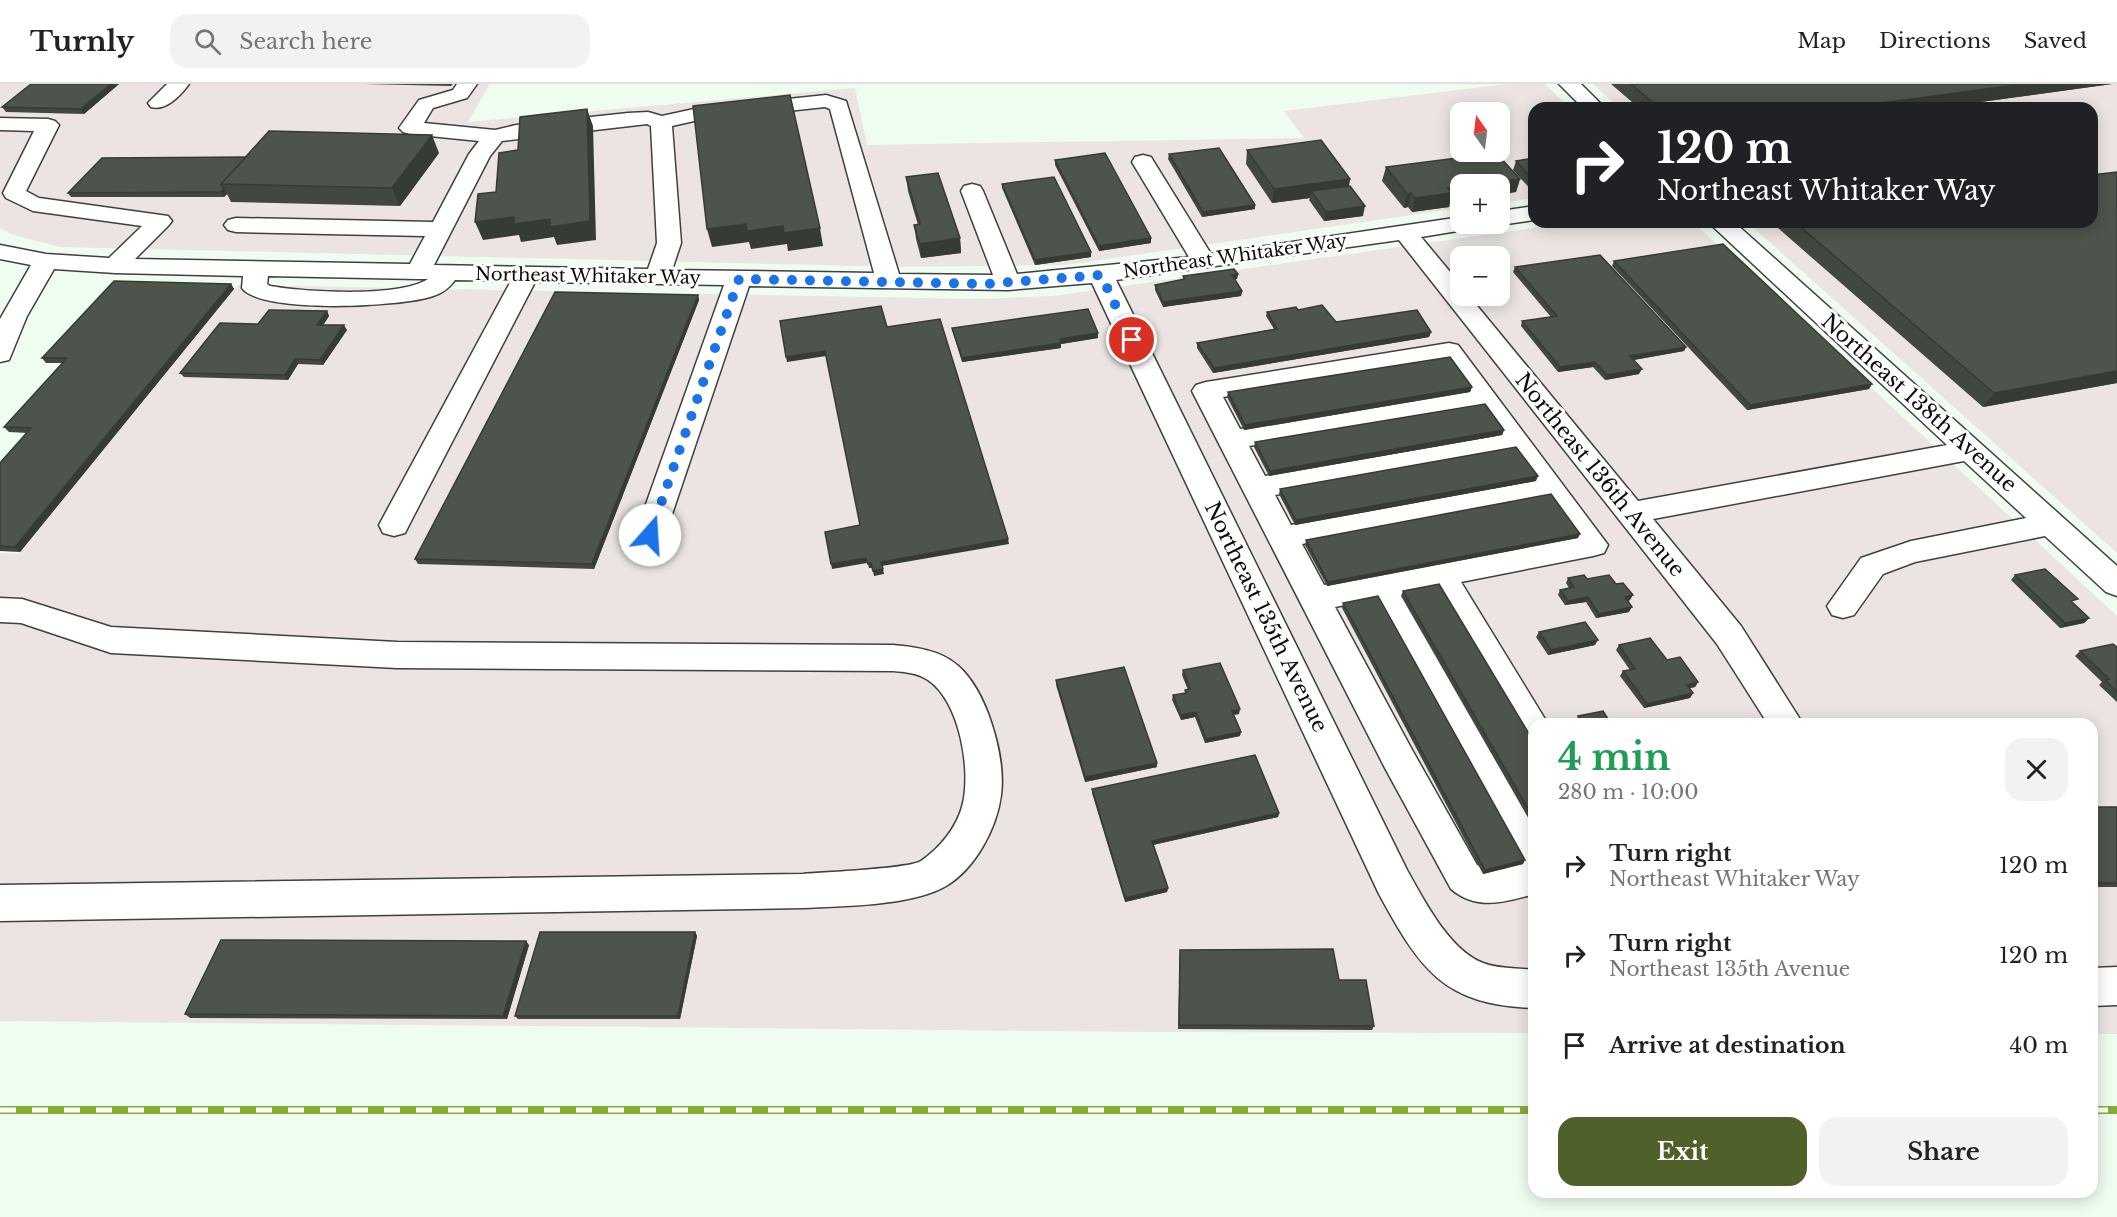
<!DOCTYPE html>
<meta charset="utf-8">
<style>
:root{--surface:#fff;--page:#f2f2f2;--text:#222;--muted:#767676;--line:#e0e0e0;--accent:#4f602b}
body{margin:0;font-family:"Libre Baskerville",serif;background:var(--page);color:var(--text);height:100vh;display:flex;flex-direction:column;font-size:22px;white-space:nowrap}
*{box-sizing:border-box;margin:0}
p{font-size:20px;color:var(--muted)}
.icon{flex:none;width:33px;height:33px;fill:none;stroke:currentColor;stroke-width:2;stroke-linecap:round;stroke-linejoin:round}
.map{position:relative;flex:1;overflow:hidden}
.panel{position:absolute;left:1528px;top:634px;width:570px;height:480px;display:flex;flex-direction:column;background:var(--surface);border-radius:18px;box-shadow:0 3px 15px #0003}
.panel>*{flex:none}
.guide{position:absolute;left:1528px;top:18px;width:570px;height:126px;border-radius:18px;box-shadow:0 3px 15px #0003;background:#202124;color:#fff;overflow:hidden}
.needle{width:39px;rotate:346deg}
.buttons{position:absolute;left:1450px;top:18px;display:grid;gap:12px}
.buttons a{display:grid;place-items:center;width:60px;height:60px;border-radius:12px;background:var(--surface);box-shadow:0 3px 15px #0003;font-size:30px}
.pin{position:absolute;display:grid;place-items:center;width:51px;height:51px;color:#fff;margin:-26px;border:3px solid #fff;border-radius:50%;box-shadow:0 2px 6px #0007}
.me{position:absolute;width:66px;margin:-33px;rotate:19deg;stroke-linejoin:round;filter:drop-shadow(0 0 4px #0008)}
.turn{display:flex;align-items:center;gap:21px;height:126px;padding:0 30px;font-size:27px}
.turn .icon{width:78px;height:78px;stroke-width:2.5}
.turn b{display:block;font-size:42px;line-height:51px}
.round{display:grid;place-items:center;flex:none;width:63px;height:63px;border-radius:18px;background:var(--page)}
.headline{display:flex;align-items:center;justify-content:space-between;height:102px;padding:0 30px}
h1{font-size:36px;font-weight:700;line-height:45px;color:#1e9e55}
.cta{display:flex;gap:12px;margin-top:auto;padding:12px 30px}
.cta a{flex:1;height:69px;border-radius:18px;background:var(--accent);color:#fff;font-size:24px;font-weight:700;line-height:69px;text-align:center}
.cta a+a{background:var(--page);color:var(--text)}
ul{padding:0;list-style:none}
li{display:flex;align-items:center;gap:18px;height:90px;padding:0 30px}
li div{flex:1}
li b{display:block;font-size:22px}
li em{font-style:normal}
header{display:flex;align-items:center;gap:36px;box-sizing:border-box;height:84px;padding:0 30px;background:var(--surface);border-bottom:2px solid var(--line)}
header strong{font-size:28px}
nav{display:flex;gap:33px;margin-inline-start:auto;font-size:21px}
.search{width:420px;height:54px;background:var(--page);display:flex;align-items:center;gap:15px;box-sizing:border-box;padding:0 21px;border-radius:18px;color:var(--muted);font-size:22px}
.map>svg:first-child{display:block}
.industrial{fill:#ebe4e2;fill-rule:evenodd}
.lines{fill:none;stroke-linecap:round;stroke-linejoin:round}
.minor-casing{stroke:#404040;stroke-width:3}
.minor{fill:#fff;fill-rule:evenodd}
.rail-casing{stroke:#87ac36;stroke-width:8}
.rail{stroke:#fff;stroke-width:5;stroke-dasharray:16;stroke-linecap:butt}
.wall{fill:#424840}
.shaded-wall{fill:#363b34}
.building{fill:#4d544b;stroke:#363b34;stroke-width:1.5}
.route{stroke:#1a73e8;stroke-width:10;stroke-dasharray:0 18}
.labels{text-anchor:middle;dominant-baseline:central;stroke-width:6;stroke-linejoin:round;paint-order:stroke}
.far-street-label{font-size:18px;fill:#0d0d0d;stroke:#fff}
.street-label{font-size:21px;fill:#0d0d0d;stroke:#fff}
</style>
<header>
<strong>Turnly</strong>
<div class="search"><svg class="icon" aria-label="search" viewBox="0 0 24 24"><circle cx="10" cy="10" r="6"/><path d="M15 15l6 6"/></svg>Search here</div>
<nav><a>Map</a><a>Directions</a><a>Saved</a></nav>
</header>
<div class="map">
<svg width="2117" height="1133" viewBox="0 0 2117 1133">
<rect width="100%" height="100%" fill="#effdf1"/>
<path class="industrial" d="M0 0H490L468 38 855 4 867 61 1304 54 1284 27 1507 0H1545L1570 24H1534V114L1500 119V100H1461V124L1066 181 904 183 60 163 11 150 0 144ZM1461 28H1500V68H1461Z
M1593 0H2117V469L1747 138H2092V24H1620Z
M1575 138H1693L2117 532V950H2093L2092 640H1534V949L1157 948 0 937V469L18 470 238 201 977 215 1053 212ZM1461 172H1500V212H1461Z"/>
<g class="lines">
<g class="minor-casing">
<path id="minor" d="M167 0H189C180 12 166 27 151 23L148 19Z
M457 0H477L467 14 433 24 424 39 495 46 516 41 628 29 648 28 662 32 694 25 826 11 846 17 899 190 993 191 961 107 964 102 972 100 980 102 983 107 1017 190 1189 173 1132 78 1135 73 1143 71 1151 73 1154 78 1211 170 1461 133V140H1473L1470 145 1421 153 1461 201V212H1469L1638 417 1947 361 1708 138H1734L2117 482V512L2106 508 2045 452 1915 478 1883 490 1854 531 1843 534 1832 531 1827 522 1861 474 1911 457 2026 434 1964 377 1653 435 1741 542 1803 640H1768L1717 560 1399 156 1116 196 1407 786C1424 816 1449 866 1483 879 1499 885 1518 884 1534 886V924C1443 921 1420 885 1379 810L1092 199 1008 206 749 202 665 451 661 459 650 462 639 459 635 451 724 201 535 198 409 441 405 449 394 452 383 449 379 441 511 197 455 196C449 204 443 209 433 212 403 223 260 230 242 204L243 192 115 189 54 185 27 232 9 276 0 278V235L31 181 0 175V161L46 170 109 174 142 142 33 127 6 114 3 109 34 47 0 46V34L48 35 55 37 59 41 26 107 39 114 168 132 172 137 168 142 135 175 410 180 425 152 236 148 228 146 224 141 228 136 236 134 433 138 469 70 479 57 410 50 403 48 399 44 419 16 453 6ZM825 23 830 25 874 189 672 186 681 159 672 42 694 37ZM647 40 651 42 657 159 648 185 434 181 490 72 502 57ZM268 192 418 195H428C399 214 305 208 270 202L267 200Z
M1559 0H1581L1605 24H1583Z
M1534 122V136L1500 141 1494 140H1500V127Z
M1449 259 1458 261 1608 461 1604 469 1593 472 1461 498 1548 640H1534V661L1522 657 1432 504 1404 509 1534 738V810C1505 818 1477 827 1451 805L1385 684 1192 307 1196 301 1206 298ZM1442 276 1466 308 1240 345 1223 313ZM1477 324 1497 352 1265 392 1249 362ZM1509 369 1530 398 1291 441 1275 411ZM1543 416 1571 454 1324 501 1302 460ZM1375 515 1519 780 1488 785 1477 781 1411 664 1335 523Z
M0 514 22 515 111 543 397 558 893 561C914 563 940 566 957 581 987 606 1006 673 1001 711 997 744 975 785 946 802 912 822 843 822 803 824L0 837V801L803 790C824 788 908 785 921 777 940 764 956 744 962 723 972 688 960 617 928 596 918 589 905 588 893 587L397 584 111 569 21 539 0 538Z
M2117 883V921L2092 922V884Z"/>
</g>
<use href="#minor" class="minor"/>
<g class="rail-casing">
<path id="rail" d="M0 1026H1534
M2092 1026H2117"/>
</g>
<use href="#rail" class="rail"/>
</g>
<path class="wall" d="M119 0 84 30 6 28 2 23Z
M364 0H453L451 2Z
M1611 0H2112L1936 24H1639Z
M1247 66 1350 95 1349 102 1363 132 1324 137 1309 116 1310 114 1272 119 1246 80Z
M439 69 400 122 231 118 227 110 224 113H71L68 109 246 73Z
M1169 70 1255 125 1202 133 1168 75Z
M1534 74V109L1513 86 1516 77Z
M1055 76 1151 154V159L1099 167 1055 81Z
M1386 83 1520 95 1516 108 1461 100V116L1450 118 1449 123 1412 128 1408 123 1404 124 1382 97Z
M906 93 960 154 961 169 921 174 916 155 914 141H918L908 107Z
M1002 100 1091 168V173L1035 181 1002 104Z
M1771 138H2092L2117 299 1983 323Z
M1614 177 1869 305 1747 326 1612 182Z
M1515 183 1686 263 1684 267 1633 276 1639 290 1605 296 1593 283 1558 288 1521 242 1522 237 1551 233 1513 188Z
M1238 190 1237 195H1235L1242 207 1241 212 1163 223 1155 206V201L1183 195V192Z
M231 200 234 205 20 468 0 467V379L27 349 9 348 4 343 63 279H46L42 274Z
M698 211 699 216 594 485 418 480 415 475Z
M1298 226 1336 238 1431 248 1429 253 1213 289 1197 264V259L1274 245 1266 232 1267 228Z
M327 227 329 232 323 241 347 246 323 281 298 280 288 296 184 293 180 289 258 240Z
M952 244 1098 249V254L1061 260V264L962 278 953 249Z
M1472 303 1470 308 1244 346 1227 313 1228 308Z
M1504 346 1502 351 1269 392 1254 363 1255 358Z
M1536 397 1295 441 1279 410 1280 405Z
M1578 454 1327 502 1305 461 1306 456Z
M2015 491 2074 520 2089 534 2084 539 2060 544 2011 496Z
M1568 494 1587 495 1630 516 1628 517 1629 528 1596 534 1586 518 1565 521 1558 511 1560 506 1569 504 1566 499Z
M1403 507 1534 658V744L1401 512Z
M1343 519 1523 780 1483 790 1342 524Z
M1539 548 1595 561 1548 571 1536 553Z
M1619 561 1667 576 1698 598 1695 603 1690 604 1693 609 1690 614 1644 624 1620 592 1623 587 1630 586 1616 566Z
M2117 563V618L2099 601 2102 598 2075 572 2080 567Z
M1183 586 1239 630 1233 631 1240 652 1205 659 1195 633 1181 636 1172 616 1173 611 1185 609V606H1188L1182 591Z
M1056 596 1157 679V683L1085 698 1056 601Z
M1578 632 1611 640H1578L1576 637Z
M1092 705 1279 729 1278 733 1153 761 1168 804 1167 808 1125 818 1092 709Z
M2092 723H2117V803H2092Z
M695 848 697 852 680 935H518L515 932Z
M529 861 507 935 190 934 185 930Z
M1180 866 1339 896 1374 942 1372 946 1178 945Z"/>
<path class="shaded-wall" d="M111 0H119L84 30 81 25Z
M2023 0H2112L1936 24H1844Z
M587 25 593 42 596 156 557 161 554 153 521 158 519 151 483 156 475 138 514 133 550 135Z
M432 51 439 69 400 122 392 104Z
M1350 95 1347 109 1311 107 1310 114 1272 119 1274 105Z
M1520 95 1516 108 1500 111V100H1477Z
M1461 103V116L1450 118 1449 123 1412 128 1415 114 1448 104Z
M224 105 227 110 224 113 221 108Z
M1411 109 1408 123 1404 124 1407 110Z
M1255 121V125L1202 133 1203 128Z
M1365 122 1363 132 1324 137 1326 128Z
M746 140 820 144 823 162 788 167 787 160 751 165 749 158 712 163 707 145Z
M960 154 961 169 921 174 920 160Z
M1151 154V159L1099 167V162Z
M1091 168V173L1035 181V176Z
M1238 190 1237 195 1232 196V191Z
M231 200 234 205 20 468 15 463Z
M1242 207 1241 212 1163 223V218Z
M698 211 699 216 594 485 592 480Z
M327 227 329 232 320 246 317 241Z
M344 241 347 246 323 281 320 276Z
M1431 248 1429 253 1213 289 1214 284Z
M1098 249V254L1061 260V264L962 278V274L1060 255Z
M1686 263 1684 267 1628 277 1630 272Z
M825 267 826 272 787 278 786 273Z
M295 275 298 280 288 296 285 291Z
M1595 278 1593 283 1558 288 1560 283Z
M1642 285 1639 290 1605 296 1607 291Z
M2117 287V299L1983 323 1994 309Z
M1872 300 1869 305 1747 326 1750 321Z
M1472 303 1470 308 1244 346 1245 341Z
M1504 346 1502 351 1269 392 1270 387Z
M1538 392 1536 397 1295 441 1296 436Z
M1580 450 1578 454 1327 502 1328 498Z
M1008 455 1009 460 882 482 881 478Z
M866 474 867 479 832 485 831 480Z
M871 479 872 484H869L868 480Z
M883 485 884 490 874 492 873 487Z
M1633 511 1630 516 1623 518 1625 513Z
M1588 513 1586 518 1565 521 1568 517Z
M1632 523 1629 528 1596 534 1599 530Z
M2089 534 2084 539 2060 544 2065 539Z
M1598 556 1595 561 1548 571 1551 566Z
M1698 598 1695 603 1684 605 1687 601Z
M1693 609 1690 614 1644 624 1647 620Z
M1240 625 1239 630 1231 631 1232 627Z
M1196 628 1195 633 1181 636V631Z
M1241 648 1240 652 1205 659 1206 655Z
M1157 679V683L1085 698V693Z
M1279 729 1278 733 1152 761V757Z
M1525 776 1523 780 1483 790 1485 786Z
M1168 804 1167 808 1125 818V814Z
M695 848 697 852 680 935 678 932Z
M526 857 529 861 507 935 503 932Z"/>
<path class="building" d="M31 0H111L81 25 2 23Z
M1631 0H2023L1844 24H1659Z
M790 11 820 144 784 149 783 142 747 147 746 140 707 145 693 22Z
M587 25 590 137 550 143V135L514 140V133L475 138 478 110 496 108 499 69 518 66 520 33Z
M269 47 432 51 392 104 221 100Z
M1321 56 1350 95 1274 105 1247 66Z
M1219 64 1255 121 1203 128 1169 70Z
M1105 69 1151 154 1099 162 1055 76Z
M1496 69 1520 95 1477 100H1461V103L1448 104 1452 109 1415 114 1411 109 1407 110 1386 83Z
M246 73 221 100 224 105 221 108 68 109 102 74Z
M1534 74V97L1516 77Z
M2117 88V287L1994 309 1795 138H2092V91Z
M938 89 960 154 920 160 914 141 920 140 906 93Z
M1054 93 1091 168 1035 176 1002 100Z
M1350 102 1365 122 1326 128 1311 107Z
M1723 160 1872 300 1750 321 1614 177Z
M1600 171 1686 263 1630 272 1642 285 1607 291 1595 278 1560 283 1522 237 1557 232 1515 183Z
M1234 185 1238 190 1232 191 1242 207 1163 218 1155 201 1185 195 1183 192Z
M114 197 231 200 15 463 0 462V379L31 344 4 343 67 274H42Z
M555 208 698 211 592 480 415 475Z
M1322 221 1336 238 1417 226 1431 248 1214 284 1197 259 1277 245 1267 228 1296 223 1298 226Z
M881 222 887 243 940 235 1008 455 881 478 883 485 873 487 871 479 868 480 866 474 831 480 825 448 860 441 825 267 786 273 780 237Z
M1088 225 1098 249 1060 255 1061 259 962 274 952 244Z
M269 226 327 227 317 241H344L320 276 295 275 285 291 180 289 220 239 258 240Z
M1450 273 1472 303 1245 341 1228 308Z
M1485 320 1504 346 1270 387 1255 358Z
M1516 363 1538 392 1296 436 1280 405Z
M1551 410 1580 450 1328 498 1306 456Z
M2045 485 2078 515 2071 517 2089 534 2065 539 2015 491Z
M1584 491 1587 495 1609 491 1616 500 1623 499 1633 511 1625 513 1632 523 1599 530 1588 513 1568 517 1560 506 1574 503 1568 494Z
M1439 500 1534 658V735L1403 507Z
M1378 512 1525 776 1485 786 1343 519Z
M1585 538 1598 556 1551 566 1539 548Z
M1650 554 1667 576 1680 573 1698 598 1687 601 1693 609 1647 620 1623 587 1635 585 1619 561Z
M2113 560 2117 563V608L2105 596 2109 595 2080 567Z
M1220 579 1240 625 1232 627 1241 648 1206 655 1196 628 1181 631 1173 611 1186 609 1185 606 1190 605 1183 586Z
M1124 583 1157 679 1085 693 1056 596Z
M1603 627 1611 640H1584L1578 632Z
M1255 671 1279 729 1152 757 1168 804 1125 814 1092 705Z
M2092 723H2117V799H2092Z
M540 848H695L678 932H515Z
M221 856 526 857 503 932 185 930Z
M1333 865 1339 896H1366L1374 942 1179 941 1180 866Z"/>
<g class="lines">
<path class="route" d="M650 451 739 195 986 200 1101 191 1132 256"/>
</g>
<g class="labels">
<g class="far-street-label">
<text transform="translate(1235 172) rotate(-8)">Northeast Whitaker Way</text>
<text transform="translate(588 192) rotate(1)">Northeast Whitaker Way</text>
</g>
<g class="street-label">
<text transform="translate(1919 319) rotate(42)">Northeast 138th Avenue</text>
<text transform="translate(1600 391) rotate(51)">Northeast 136th Avenue</text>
<text transform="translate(1266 533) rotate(64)">Northeast 135th Avenue</text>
</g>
</g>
</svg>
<div class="buttons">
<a><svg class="needle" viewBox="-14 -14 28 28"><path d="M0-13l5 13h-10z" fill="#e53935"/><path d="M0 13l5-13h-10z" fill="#767676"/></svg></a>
<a>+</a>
<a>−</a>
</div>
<div class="pin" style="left:1132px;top:256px;background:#d93025"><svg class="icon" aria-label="arrive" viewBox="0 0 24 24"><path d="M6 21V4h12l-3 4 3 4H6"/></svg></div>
<svg class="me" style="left:650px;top:451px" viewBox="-20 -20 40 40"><circle r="19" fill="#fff"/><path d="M0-13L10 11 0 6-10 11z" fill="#1a73e8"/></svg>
<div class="guide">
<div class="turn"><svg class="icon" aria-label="right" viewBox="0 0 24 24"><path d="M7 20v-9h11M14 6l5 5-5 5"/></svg><div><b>120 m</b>Northeast Whitaker Way</div></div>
</div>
<section class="panel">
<div class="headline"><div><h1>4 min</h1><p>280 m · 10:00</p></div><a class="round"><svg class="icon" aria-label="close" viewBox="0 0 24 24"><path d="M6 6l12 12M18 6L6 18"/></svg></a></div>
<ul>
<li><svg class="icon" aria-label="right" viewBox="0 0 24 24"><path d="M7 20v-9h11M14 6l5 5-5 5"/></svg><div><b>Turn right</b><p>Northeast Whitaker Way</p></div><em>120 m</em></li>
<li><svg class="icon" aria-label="right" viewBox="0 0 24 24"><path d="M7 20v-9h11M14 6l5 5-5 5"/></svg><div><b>Turn right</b><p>Northeast 135th Avenue</p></div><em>120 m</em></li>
<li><svg class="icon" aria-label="arrive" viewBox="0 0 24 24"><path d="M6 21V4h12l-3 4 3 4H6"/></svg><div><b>Arrive at destination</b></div><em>40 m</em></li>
</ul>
<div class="cta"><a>Exit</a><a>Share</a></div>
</section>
</div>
